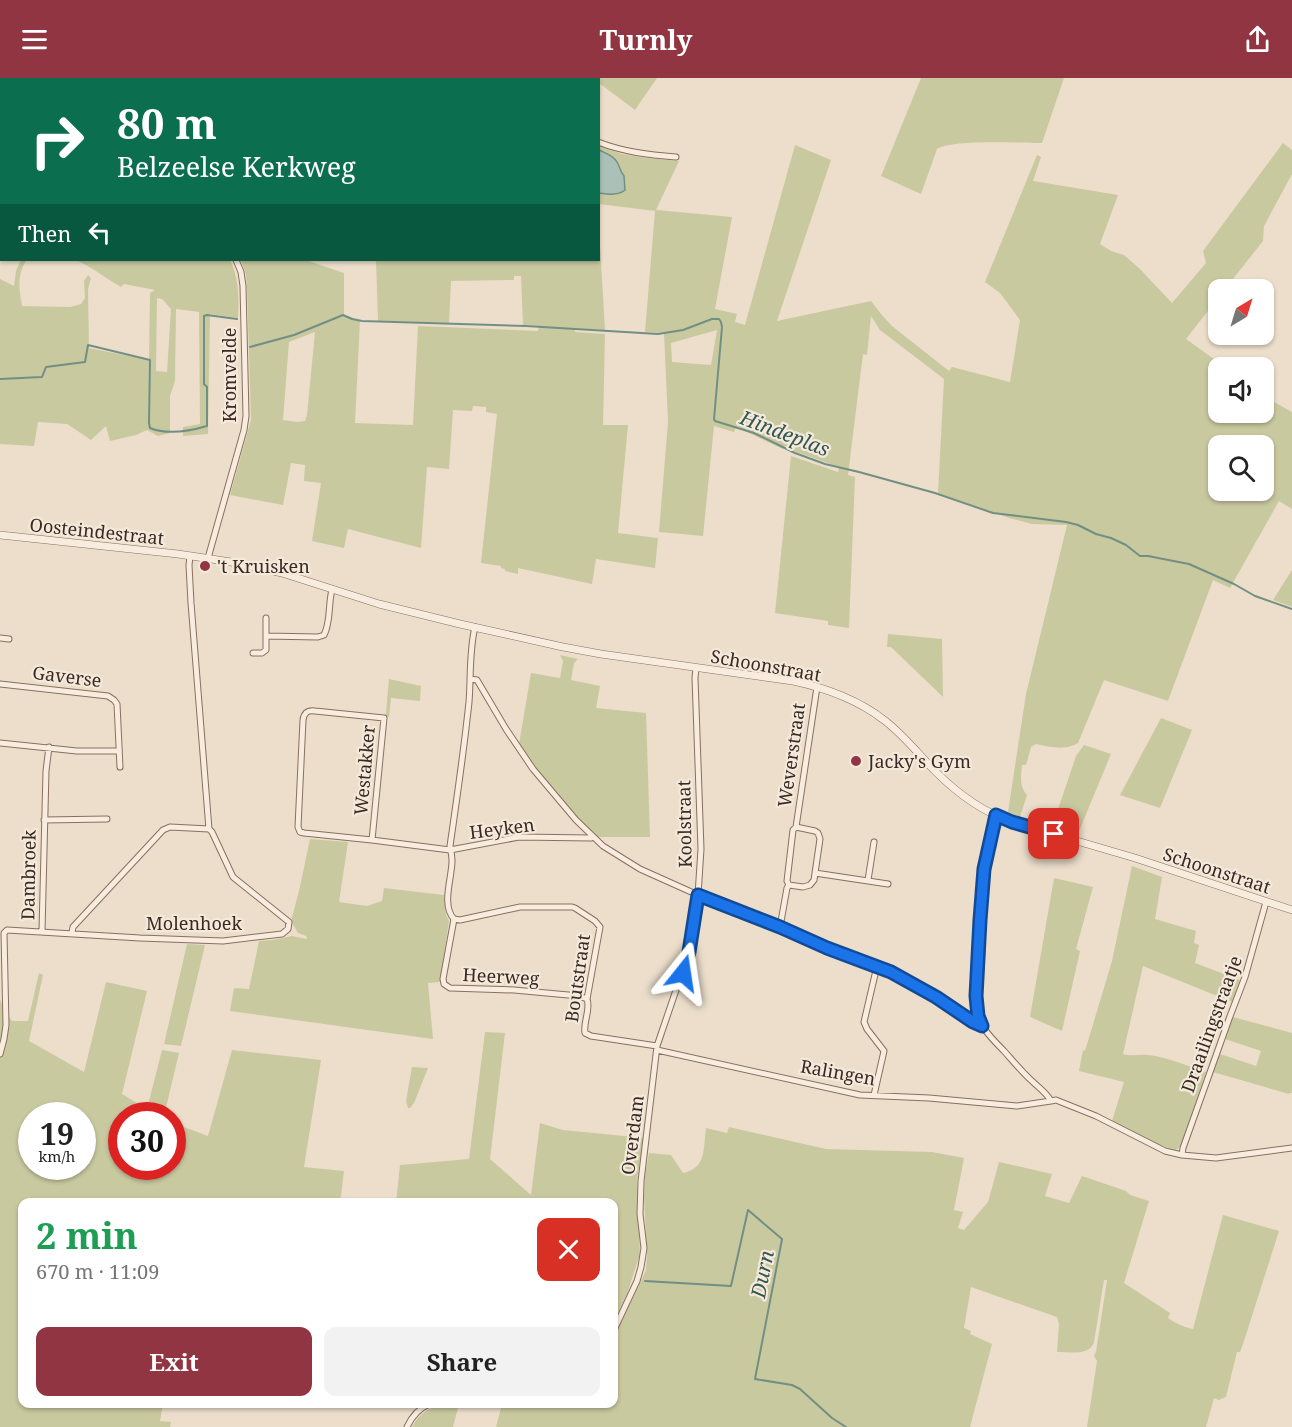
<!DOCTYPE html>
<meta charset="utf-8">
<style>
:root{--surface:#fff;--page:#f2f2f2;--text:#222;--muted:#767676;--accent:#923543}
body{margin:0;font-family:"Noto Serif",serif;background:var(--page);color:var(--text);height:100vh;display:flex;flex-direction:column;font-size:22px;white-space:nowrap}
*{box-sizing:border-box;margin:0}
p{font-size:20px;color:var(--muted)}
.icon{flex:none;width:33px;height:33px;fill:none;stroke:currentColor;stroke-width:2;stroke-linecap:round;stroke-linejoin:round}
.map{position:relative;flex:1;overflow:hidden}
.sheet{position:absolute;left:18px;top:1120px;width:600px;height:210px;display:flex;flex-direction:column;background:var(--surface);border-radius:12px;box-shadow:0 2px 4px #0004}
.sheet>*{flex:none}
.hud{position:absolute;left:0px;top:0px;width:600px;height:183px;box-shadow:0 2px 4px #0004;background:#0b6e4f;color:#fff;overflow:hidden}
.needle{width:39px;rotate:38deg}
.buttons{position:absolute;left:1208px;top:201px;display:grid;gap:12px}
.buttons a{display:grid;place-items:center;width:66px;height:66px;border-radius:12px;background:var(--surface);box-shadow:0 2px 4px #0004;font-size:30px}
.speed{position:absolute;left:18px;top:1024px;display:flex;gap:12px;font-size:30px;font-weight:700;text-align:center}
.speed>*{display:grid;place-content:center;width:78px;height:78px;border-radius:50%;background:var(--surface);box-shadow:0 2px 4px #0004;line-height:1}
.speed small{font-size:15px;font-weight:400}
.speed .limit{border:9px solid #d22;background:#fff;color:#111}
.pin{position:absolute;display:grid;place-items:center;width:51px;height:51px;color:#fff;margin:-26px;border-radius:12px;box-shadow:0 3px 9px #0006}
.me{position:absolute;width:66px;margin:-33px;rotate:15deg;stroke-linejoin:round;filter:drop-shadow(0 0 4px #0008)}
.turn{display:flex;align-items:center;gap:21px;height:126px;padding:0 18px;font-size:27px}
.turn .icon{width:78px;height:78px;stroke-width:2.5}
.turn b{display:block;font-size:42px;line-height:51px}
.then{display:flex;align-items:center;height:57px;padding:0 18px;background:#0003;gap:12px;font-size:22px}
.round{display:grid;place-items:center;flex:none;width:63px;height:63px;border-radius:12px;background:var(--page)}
.headline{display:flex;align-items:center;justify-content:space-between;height:102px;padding:0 18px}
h1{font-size:36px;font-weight:700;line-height:45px;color:#1e9e55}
.button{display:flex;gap:12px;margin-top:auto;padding:12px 18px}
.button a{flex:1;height:69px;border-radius:12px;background:var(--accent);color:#fff;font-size:24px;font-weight:700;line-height:69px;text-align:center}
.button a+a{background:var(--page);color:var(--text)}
header{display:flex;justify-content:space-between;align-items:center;height:78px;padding:0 18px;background:var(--accent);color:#fff;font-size:27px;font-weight:700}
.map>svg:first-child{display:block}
.green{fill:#c9c9a0;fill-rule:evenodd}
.water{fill:#abc1b8;stroke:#728f84;stroke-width:1.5}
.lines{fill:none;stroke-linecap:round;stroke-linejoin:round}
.stream{stroke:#728f84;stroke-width:2}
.minor-casing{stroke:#887061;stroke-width:7}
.tertiary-casing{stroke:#887061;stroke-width:8}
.minor{stroke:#f7ecde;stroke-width:5}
.tertiary{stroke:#f7ecde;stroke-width:7}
.route-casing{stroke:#114b97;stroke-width:15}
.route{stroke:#1a73e8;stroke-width:10}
.poi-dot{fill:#923543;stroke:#f4e9da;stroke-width:2}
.labels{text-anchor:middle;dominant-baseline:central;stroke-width:4.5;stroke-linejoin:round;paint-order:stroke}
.street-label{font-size:18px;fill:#392b23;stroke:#f4e9da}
.poi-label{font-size:18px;fill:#392b23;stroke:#f4e9da;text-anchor:start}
.water-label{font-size:20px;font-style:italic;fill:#335851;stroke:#f4e9da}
</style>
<header><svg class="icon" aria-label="menu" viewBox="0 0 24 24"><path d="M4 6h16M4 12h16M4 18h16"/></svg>Turnly<svg class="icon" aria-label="share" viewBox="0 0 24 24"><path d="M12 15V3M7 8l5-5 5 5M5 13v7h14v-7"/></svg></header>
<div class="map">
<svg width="1292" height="1349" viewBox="0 0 1292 1349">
<rect width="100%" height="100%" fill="#ecdecb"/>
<path class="green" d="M0 0H170L169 2H2L1 136 0 135Z
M255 0H410L414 1H254Z
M591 0H657L635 32 599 5 598 2Z
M921 0H1064L1042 65C1021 65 951 61 937 71L921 116 881 98Z
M1283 65 1292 72V96L1264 148 1263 163 1225 211 1218 212V220L1186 261 1225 289 1218 290V334H1263V318L1292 334V431L1279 423 1230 510 1213 502 1168 623 1104 602 1078 665C1065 673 1050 669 1036 666L1031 669 1026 687H1022C1021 698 1019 708 1027 717L1020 739 1008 734 1026 616 1067 447 1032 446 1009 440 938 415 944 301 880 252 871 238 867 277 863 276 848 397 855 399 849 550 828 547V543L775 535 791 378 838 394 839 389 791 372 785 368 783 371 736 349 734 354 714 348 703 458 659 454 668 344 664 255 645 254 655 133 599 126V115H608L624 106C624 100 622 97 620 92 616 80 610 77 599 72L598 67 622 76 647 80 679 83 656 132 732 139 715 231 737 236 735 244 745 247 795 67 831 82 777 243 871 223 881 236 892 248 949 293 952 289 1010 304 1020 242 1000 215 985 204 1037 77 1041 79 1033 103 1118 117 1100 166 1111 173 1124 177 1140 191 1172 225 1206 185 1203 173ZM717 252 711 287 672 284 671 265ZM1218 368H1263V412H1218Z
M599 150 605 252 575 251V254L605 256 603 347H628L618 455 658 460 655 490 596 481 592 506 518 490V496L505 493V491L501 490V488L481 485 497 336 486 334V329L473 328 472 333 453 332 449 391 427 389 421 470 348 451 344 470 312 463 321 405 304 403 305 387 291 385 283 427 230 417 251 342 247 210 246 197 241 182H306L344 195V237L360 242 355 345 413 347 418 248 538 253 539 248 523 247 521 198H514V202L451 203 449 245 378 243 376 182H598ZM315 254 307 337 305 343 298 344 283 342 289 264Z
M21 182H33L26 183C17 196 19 212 22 228L70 229 81 226 85 220 84 203 88 197 91 200 88 211 89 270 149 282 150 215 155 212 124 206 121 209C105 200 92 189 76 182H230C239 201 239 220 238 240L210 236 208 356 183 358V349L200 346 199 234 176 231 175 303 170 318V355L158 358 147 352 136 357 110 363 106 348 91 362 67 346 38 344 34 368 0 366V201L14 208 16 193ZM157 220 162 221 171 231 167 294 156 293Z
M1292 492V529L1273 522Z
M888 556 942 561 943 619 891 569H887Z
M560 577 578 581 574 585 571 602 600 608 596 630 646 635 650 759H595C567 730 542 700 519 666L531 595 560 600 563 583Z
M389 601 421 608 420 623 391 620 389 639 385 638 386 635Z
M1161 640 1192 652 1160 730 1120 717Z
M1084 667 1111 676 1077 758 1052 749 1076 678Z
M310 761 348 764 339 824 367 828 382 823 384 810 444 817 446 837 449 843 440 904 428 905 433 961 230 933 234 910 249 911 259 863 273 862 292 858 307 861 306 858 298 855 291 843 299 813Z
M1132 788 1162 799 1155 841 1196 853 1194 865 1199 867 1195 885 1240 902 1232 924 1143 888 1123 976C1131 979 1139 976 1148 977 1168 979 1187 988 1206 994L1181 1068 1176 1072 1159 1067 1112 1043 1124 1004 1079 993 1083 972 1085 973 1112 883Z
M1054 800 1093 809 1076 871 1080 873 1062 953 1030 939Z
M187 866 205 867 181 968 164 966Z
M39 895 43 897 29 963 84 994 106 904 147 913 122 1016 147 1031 162 972 179 975 164 1038H122V1089H172L173 1045 208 1058 232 972 321 982 304 1089 344 1093 340 1125H22V1326H163L160 1343 171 1344 170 1349H0V921L4 933 12 943H28ZM32 1038H82V1089H32Z
M1233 939 1292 955V1015H1290L1289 1016 1213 994 1220 976 1256 988 1261 973 1225 961Z
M485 954 505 955 490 1081 531 1117 540 1045 563 1052 644 1060 637 1101 640 1176 627 1216 614 1242V1125H396L400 1087 469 1081Z
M412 989 428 990 414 1025 410 1030H408L406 1023Z
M729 1049 826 1071 932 1074 964 1080 954 1132 963 1134 958 1150 964 1152 988 1124 999 1084 1052 1096 1045 1118 1069 1125 1082 1098 1126 1113 1130 1117 1149 1123 1124 1205 1170 1235 1168 1240C1176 1246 1184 1249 1193 1251L1223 1137 1279 1153 1244 1263 1240 1274H1237L1226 1319 1219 1322 1214 1320 1206 1349H1087L1097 1283 1094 1278 1096 1274 1107 1202H1104L1094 1264C1090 1278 1070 1274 1057 1274L1059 1246 1057 1239 971 1209 964 1250 971 1253 970 1256 992 1266 970 1349H496L502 1326H614V1259L641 1203 646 1192 647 1176 644 1119 645 1097 649 1075 671 1077 683 1095C707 1090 703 1071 706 1050L727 1055Z
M442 1326H459L453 1349H412C419 1335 428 1331 442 1326Z"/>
<path class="water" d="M599 72C605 75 613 77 617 84 620 89 620 93 624 98L625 112C618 118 607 116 599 115Z"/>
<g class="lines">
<path class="stream" d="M250 269 294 257 343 237 352 241 362 243 526 248 658 256 683 252 712 241H719L721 244 722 249 714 341 715 343 754 355 795 375 825 386 859 394 935 415 993 435 1066 444 1078 447 1096 456 1111 460 1126 467 1140 478H1148L1189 486 1234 506 1255 518 1292 531
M0 301 42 299 46 289 85 284 88 267 150 282 149 345 150 350C167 357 190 353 207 348V309L204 306V238L207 237 237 241
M645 1203 731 1208 748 1132 782 1161 755 1301 792 1307 800 1311 832 1340 846 1349"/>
<g class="minor-casing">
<path id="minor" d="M419 0 423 2
M244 2 245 0
M598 64C624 74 649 77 676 79
M208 480 244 352 246 338 243 208 241 194 236 182
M266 558 318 559 324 557C331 544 328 526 332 512
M0 560 9 561
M253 575H262L266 572V540
M470 601 477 602 506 651 533 691 576 742 603 768 640 791 698 817 780 849 827 870 891 894 936 919 973 944 982 948
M0 606 108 618 114 622 117 626 120 689
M0 665 77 673H118
M996 737C992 755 987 773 984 791 980 819 970 929 983 949 989 958 997 966 1004 973 1013 983 1022 994 1032 1003 1039 1010 1046 1014 1051 1023L1056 1022 1096 1038 1165 1073 1182 1077 1216 1080 1292 1070
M44 742 107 741
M372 762 384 640 315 633C307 632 304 635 303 642L298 749 300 754 304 755 372 762 450 772 519 759 591 760 593 759
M815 795 888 806
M868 802 874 764
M789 807 803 809 810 807 814 802 820 761 818 755 815 753 796 749
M454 841 460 842 520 829H572L575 830 595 843 600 849 587 921C591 932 583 943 585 955L591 958 657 968
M454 841C441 827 452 800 452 783 452 778 451 773 450 768 457 720 464 672 469 624 471 599 469 573 475 549
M454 841 443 901 444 906 450 910 514 912 579 918 587 921
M780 849 787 810 789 807 787 803 793 752 796 749 817 609
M42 853 46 693 49 669
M72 855 73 849 163 752 170 749 209 751
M657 972 860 1017 929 1020 1017 1028 1051 1023
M0 976 4 961 6 947 4 855 7 852 140 860 223 863 282 856 288 851 289 844 233 799 212 754 209 751 191 525 189 487 190 478
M874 1017 884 973 867 951 864 944 877 888
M1182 1077 1183 1070 1229 941 1245 899 1266 824
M614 1252 637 1203 641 1189 644 1170 640 1136 641 1103 657 968 689 874 698 817 701 771 695 600 696 590
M407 1349C412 1338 418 1331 429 1326"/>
</g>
<g class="tertiary-casing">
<path id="tertiary" d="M0 457 178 476 231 484 282 495 379 526 460 546 563 569 601 576 793 603C826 610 857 621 884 642 904 657 919 677 936 694 957 715 983 734 1012 744L1135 780 1292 832"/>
</g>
<use href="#minor" class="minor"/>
<use href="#tertiary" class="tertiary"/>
</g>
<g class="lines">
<g class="route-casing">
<path id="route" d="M683 895 689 874 698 817 780 849 827 870 891 894 936 919 973 944 982 948 978 938 976 918 980 842 984 791 996 737 1012 744 1054 756"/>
</g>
<use href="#route" class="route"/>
</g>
<g class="poi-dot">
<circle cx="205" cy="488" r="6"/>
<circle cx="856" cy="683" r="6"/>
</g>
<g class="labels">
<g class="street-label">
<text transform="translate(229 297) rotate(-90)">Kromvelde</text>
<text transform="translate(97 453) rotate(6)">Oosteindestraat</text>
<text transform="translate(766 587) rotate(10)">Schoonstraat</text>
<text transform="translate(67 598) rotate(7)">Gaverse</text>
<text transform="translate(791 677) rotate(-82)">Weverstraat</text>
<text transform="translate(364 692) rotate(-85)">Westakker</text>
<text transform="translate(684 746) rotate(-91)">Koolstraat</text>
<text transform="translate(502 750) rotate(-7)">Heyken</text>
<text transform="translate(1217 792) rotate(18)">Schoonstraat</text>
<text transform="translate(28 797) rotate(-89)">Dambroek</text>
<text x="194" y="845">Molenhoek</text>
<text transform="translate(501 898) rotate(3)">Heerweg</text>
<text transform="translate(577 900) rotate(-82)">Boutstraat</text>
<text transform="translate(1211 946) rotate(-70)">Draailingstraatje</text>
<text transform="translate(838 994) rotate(10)">Ralingen</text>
<text transform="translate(632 1057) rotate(-83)">Overdam</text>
</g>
<g class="poi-label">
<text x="217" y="488">'t Kruisken</text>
<text x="868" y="683">Jacky's Gym</text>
</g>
<g class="water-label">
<text transform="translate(785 355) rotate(21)">Hindeplas</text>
<text transform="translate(762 1196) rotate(-79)">Durn</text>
</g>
</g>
</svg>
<div class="buttons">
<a><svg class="needle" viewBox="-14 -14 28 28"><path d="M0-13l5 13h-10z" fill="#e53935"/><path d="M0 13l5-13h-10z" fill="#767676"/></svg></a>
<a><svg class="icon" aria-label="sound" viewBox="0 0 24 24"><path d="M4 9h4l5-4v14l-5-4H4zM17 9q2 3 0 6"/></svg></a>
<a><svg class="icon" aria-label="search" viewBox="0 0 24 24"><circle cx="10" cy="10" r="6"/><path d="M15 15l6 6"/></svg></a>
</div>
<div class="speed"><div>19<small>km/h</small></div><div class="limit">30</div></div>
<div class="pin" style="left:1054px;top:756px;background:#d93025"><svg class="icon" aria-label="arrive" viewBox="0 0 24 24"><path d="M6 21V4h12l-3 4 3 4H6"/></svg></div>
<svg class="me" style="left:683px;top:895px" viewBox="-20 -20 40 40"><path d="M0-17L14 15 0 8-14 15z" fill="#1a73e8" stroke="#fff" stroke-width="4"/></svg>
<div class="hud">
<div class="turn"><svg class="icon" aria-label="right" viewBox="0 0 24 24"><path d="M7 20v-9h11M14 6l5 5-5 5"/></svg><div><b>80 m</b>Belzeelse Kerkweg</div></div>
<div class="then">Then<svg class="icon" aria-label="left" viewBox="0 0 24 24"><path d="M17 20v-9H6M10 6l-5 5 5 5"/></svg></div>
</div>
<section class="sheet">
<div class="headline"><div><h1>2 min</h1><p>670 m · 11:09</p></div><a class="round" style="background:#d93025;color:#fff"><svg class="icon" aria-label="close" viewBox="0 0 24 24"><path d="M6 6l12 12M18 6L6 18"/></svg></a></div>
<div class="button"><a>Exit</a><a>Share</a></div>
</section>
</div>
